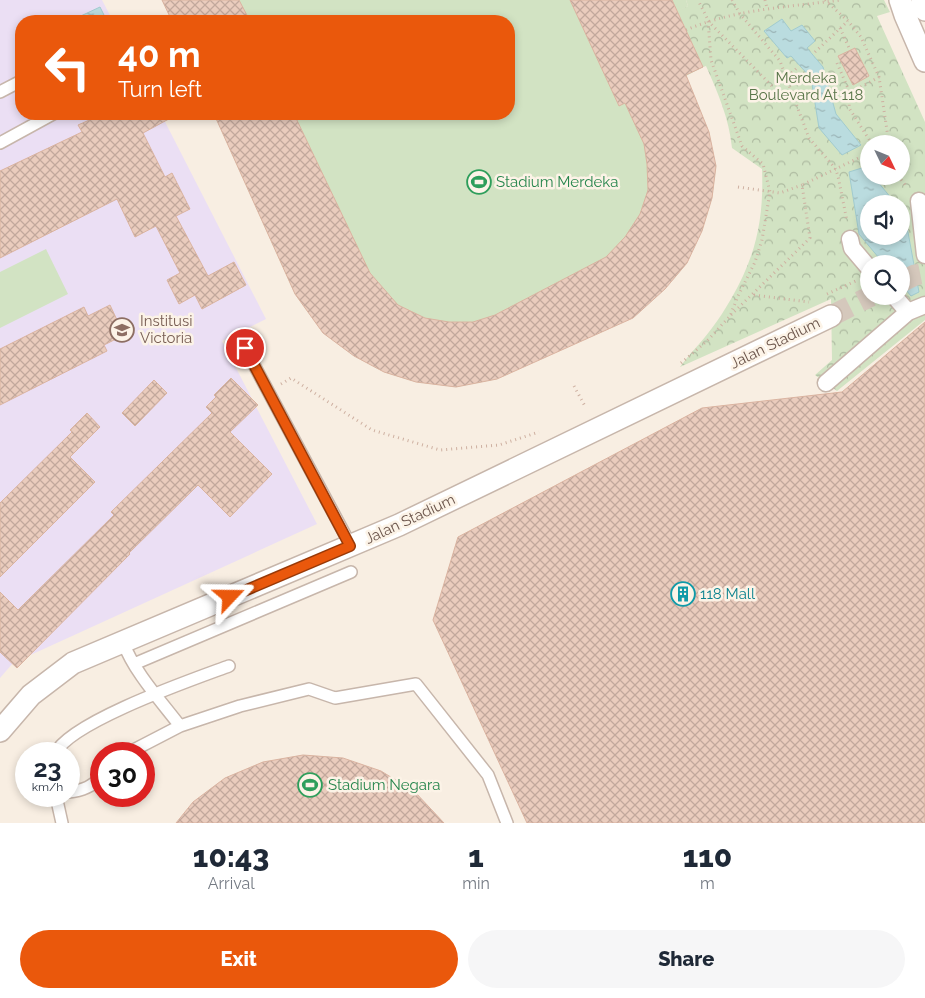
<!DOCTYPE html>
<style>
:root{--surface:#fff;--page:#f6f6f7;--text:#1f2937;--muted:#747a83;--accent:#ea580c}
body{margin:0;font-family:Raleway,sans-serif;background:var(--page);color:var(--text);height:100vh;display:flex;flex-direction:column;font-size:19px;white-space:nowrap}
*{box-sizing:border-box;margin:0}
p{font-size:16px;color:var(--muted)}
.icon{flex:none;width:28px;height:28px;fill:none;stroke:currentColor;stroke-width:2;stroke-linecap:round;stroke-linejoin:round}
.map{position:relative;height:823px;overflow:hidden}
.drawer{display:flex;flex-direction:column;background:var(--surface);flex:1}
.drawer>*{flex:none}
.top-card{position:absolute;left:15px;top:15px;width:500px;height:105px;border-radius:20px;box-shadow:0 2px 8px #0003;background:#ea580c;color:#fff;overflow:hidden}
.needle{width:32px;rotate:133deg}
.fabs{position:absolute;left:860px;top:135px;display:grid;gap:10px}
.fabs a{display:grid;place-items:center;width:50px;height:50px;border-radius:50%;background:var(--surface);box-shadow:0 2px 8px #0003;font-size:25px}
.speed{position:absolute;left:15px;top:742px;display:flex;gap:10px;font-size:25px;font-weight:700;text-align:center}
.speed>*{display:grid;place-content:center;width:65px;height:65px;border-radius:50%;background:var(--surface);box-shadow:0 2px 8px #0003;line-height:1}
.speed small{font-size:12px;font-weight:400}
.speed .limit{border:8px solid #d22;background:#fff;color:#111}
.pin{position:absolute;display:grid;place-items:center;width:42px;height:42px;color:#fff;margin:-21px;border:2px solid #fff;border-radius:50%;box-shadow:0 1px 5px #0007}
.me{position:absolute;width:55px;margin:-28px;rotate:67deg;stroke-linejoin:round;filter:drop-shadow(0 0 4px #0008)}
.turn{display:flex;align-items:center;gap:18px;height:105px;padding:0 20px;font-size:22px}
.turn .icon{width:65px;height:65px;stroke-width:2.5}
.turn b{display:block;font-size:35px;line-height:42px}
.eta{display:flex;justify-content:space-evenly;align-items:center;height:85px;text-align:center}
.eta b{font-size:30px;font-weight:800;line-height:35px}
.primary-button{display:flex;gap:10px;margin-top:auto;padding:10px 20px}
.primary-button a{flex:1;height:58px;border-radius:30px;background:var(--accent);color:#fff;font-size:20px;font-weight:800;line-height:58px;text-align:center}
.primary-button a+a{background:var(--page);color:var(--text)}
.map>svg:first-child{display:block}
.education{fill:#ebdff4}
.forest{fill:url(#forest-crowns);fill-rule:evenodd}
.pitch{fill:#d2e3c3}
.water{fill:url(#water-ripples);stroke:#a1cbcf}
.building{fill:url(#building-cross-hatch);stroke:#dab3a0}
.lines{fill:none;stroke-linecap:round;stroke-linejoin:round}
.minor-tunnel{stroke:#d5c8bc;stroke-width:21;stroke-dasharray:21 11;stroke-linecap:butt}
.service-casing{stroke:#c7b6ab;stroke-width:14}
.pedestrian-casing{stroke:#c7b6ab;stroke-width:19}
.minor-casing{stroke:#c7b6ab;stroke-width:24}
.path{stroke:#ceb0a1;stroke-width:3;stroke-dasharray:1 4;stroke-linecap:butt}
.service{stroke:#fff;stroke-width:11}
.pedestrian{stroke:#fff;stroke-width:16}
.minor{stroke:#fff;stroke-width:21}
.route-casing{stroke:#983908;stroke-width:12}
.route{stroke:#ea580c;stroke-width:9}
.labels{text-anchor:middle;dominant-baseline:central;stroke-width:5;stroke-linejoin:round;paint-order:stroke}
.park-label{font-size:15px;fill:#597649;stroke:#fcf3e7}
.leisure-label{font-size:15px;fill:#27864d;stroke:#fcf3e7;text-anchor:start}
.education-label{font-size:15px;fill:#785e54;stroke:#fcf3e7;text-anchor:start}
.street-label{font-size:15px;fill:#6c564c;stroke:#fcf3e7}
.culture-label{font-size:15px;fill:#0d838f;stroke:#fcf3e7;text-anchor:start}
</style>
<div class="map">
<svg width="925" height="823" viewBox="0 0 925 823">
<defs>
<pattern id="forest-crowns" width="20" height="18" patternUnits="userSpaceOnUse" patternTransform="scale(1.25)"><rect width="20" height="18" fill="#d2e3c3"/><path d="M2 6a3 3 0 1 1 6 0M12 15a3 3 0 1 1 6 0" fill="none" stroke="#aebba1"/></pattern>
<pattern id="water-ripples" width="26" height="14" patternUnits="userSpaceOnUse" patternTransform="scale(1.25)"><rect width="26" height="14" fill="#badcdf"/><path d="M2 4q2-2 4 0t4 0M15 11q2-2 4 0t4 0" fill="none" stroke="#9bb5b7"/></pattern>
<pattern id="building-cross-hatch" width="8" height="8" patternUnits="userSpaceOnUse" patternTransform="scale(1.25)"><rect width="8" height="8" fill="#eaccbd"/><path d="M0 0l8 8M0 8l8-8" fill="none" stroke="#c2a89c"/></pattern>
</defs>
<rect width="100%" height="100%" fill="#f8eee2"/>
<path class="education" d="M0 0H102L113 21H21V114H161L266 319 222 341 317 524 13 663 0 678Z"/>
<path class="forest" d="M686 0H884L890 12 877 16 925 122V320L837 391 815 375 832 360 831 299 680 367C690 353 702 342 712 328 719 319 725 309 731 299 756 256 764 219 762 169L732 148C729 118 718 93 706 66L703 67 677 11 688 6ZM869 144H901V176H869ZM869 204H901V236H869ZM869 264H901V296H869Z"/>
<path class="pitch" d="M162 0H686L688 6 677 12 703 67 686 76 716 166 712 198 702 231 497 379 456 387 416 382 384 372 295 294 214 114H509V21H172Z
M46 249 68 294 0 328V272Z"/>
<path class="water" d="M100 7 107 21H70Z
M782 19 791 31 802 25 815 41 807 48 823 67 836 114 861 145 842 155 819 128 811 78 791 56 787 58 764 31Z
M865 167 869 171V176H873L896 204H869V236H901V210L905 216 919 292 911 296 901 284V264H884L859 234 849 172Z"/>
<path class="building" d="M162 0H239L250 21H172Z
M570 0H672L703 67 686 75 709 132 716 166 712 198 702 231 687 263 665 289 633 318 497 379 456 387 416 382 384 372 354 356 323 333 295 294 214 114H294L370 273 398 305 425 318 449 322H473L495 315 606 257 625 237 640 214 648 190 647 164 644 144 625 103 619 106Z
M855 48 869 76 853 85 838 56Z
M103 114H178L143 133 165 177 172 173 190 209 176 216 208 276 234 262 246 285 202 309 195 295 179 304 167 280 180 273 156 226 135 237 117 199 0 258V171L82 132 78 125Z
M110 305 124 335 104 345 107 351 0 405V349L84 307 88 316Z
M925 322V823H527L433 620 458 537 702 408 842 392Z
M231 378 258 405 230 432 272 474 230 517 198 485 129 553 130 554 17 668 0 652V592L18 610 114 515 111 512 212 413 206 407 216 397 214 395Z
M154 380 167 393 135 426 122 413Z
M87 413 100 427 70 457 95 482 0 577V503L72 432 70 430Z
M303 755 343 758 381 771 415 792 444 823H176L193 802 225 778 263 762Z"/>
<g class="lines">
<path class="minor-tunnel" d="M901 282 915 275 925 273
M831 316 871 296"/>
<g class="service-casing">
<path id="service" d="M0 92 21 81
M0 143 53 114
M245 348 351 546
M123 642C134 672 161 701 180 726
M134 664 351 572
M55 754C69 722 194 679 229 666
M126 754 180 726 240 706 309 689 335 698 416 684 488 775 507 823
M69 792C81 791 94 786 101 776
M56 796 62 823"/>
</g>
<g class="pedestrian-casing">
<path id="pedestrian" d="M919 201 925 255
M850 239 852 248 869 268
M894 296 908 312
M826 383 908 312 925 305"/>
</g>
<g class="minor-casing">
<path id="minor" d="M900 0 905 15 925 61
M922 0 925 10
M0 731 31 695 73 663 399 525 831 316"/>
</g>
<path class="path" d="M732 0 740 14 780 61 809 138 835 168 838 176 847 221
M765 0 767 8
M825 0 848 21 861 37 879 77 889 144
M708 21 772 86 786 78 797 68
M840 28 850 50
M686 30C735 9 789 7 841 0
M815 52 848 21
M837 63 850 93
M872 144 849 108 850 93 879 77
M898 176 907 187
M738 187 780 193 802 185
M827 294 858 280
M754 295 809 302
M731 315 810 238 802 185 869 153
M681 363 707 341 730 316 738 296 755 262 762 240 770 192 763 164 742 146 711 60 708 20 698 0
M281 384 291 378 372 430 440 450 499 445 539 432
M574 386 586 408"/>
<use href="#service" class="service"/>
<use href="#pedestrian" class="pedestrian"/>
<use href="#minor" class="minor"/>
</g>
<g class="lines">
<g class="route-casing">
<path id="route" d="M230 597 350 546 245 348"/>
</g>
<use href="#route" class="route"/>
</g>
<defs>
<g id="stadium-ring" transform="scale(1.25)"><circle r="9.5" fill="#fcf3e7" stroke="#2e9e5b" stroke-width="1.5"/><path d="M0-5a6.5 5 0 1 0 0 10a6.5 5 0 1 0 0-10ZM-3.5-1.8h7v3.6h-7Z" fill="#2e9e5b"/></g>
<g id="school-ring" transform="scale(1.25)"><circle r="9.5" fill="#fcf3e7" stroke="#8d6e63" stroke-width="1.5"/><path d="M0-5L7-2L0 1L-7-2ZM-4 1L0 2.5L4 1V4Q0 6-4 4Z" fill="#8d6e63"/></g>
<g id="building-ring" transform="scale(1.25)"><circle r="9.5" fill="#fcf3e7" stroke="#0f9aa8" stroke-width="1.5"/><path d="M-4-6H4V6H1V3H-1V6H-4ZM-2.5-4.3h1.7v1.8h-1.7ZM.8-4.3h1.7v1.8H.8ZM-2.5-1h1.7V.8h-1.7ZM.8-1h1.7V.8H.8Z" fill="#0f9aa8"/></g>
</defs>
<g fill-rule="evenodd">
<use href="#stadium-ring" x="479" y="182"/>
<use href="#school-ring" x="122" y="330"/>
<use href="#building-ring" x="683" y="594"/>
<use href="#stadium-ring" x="310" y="785"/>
</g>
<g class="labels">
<g class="park-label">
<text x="806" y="78">Merdeka<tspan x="806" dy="17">Boulevard At 118</tspan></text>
</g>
<g class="leisure-label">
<text x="496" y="182">Stadium Merdeka</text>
<text x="328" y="785">Stadium Negara</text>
</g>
<g class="education-label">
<text x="140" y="321">Institusi<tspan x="140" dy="17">Victoria</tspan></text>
</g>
<g class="street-label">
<text transform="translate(775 343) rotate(-26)">Jalan Stadium</text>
<text transform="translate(410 519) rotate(-25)">Jalan Stadium</text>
</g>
<g class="culture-label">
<text x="700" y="594">118 Mall</text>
</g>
</g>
</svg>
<div class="fabs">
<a><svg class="needle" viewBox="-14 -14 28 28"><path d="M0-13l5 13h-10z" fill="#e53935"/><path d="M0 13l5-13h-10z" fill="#747a83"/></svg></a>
<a><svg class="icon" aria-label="sound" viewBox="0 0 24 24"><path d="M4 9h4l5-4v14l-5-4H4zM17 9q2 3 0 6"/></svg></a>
<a><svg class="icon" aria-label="search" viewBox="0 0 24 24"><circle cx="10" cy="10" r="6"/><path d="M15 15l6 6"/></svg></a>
</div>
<div class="speed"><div>23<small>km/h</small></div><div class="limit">30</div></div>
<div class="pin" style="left:245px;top:348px;background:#d93025"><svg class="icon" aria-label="arrive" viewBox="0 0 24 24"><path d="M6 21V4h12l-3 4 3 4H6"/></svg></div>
<svg class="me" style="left:230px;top:597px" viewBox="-20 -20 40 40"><path d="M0-17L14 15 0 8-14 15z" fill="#ea580c" stroke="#fff" stroke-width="4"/></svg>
<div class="top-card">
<div class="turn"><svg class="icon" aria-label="left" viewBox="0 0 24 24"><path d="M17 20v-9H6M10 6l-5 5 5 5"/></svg><div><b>40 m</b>Turn left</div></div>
</div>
</div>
<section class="drawer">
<div class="eta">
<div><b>10:43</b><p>Arrival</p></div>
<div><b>1</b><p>min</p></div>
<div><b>110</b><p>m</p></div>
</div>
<div class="primary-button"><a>Exit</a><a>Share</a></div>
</section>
